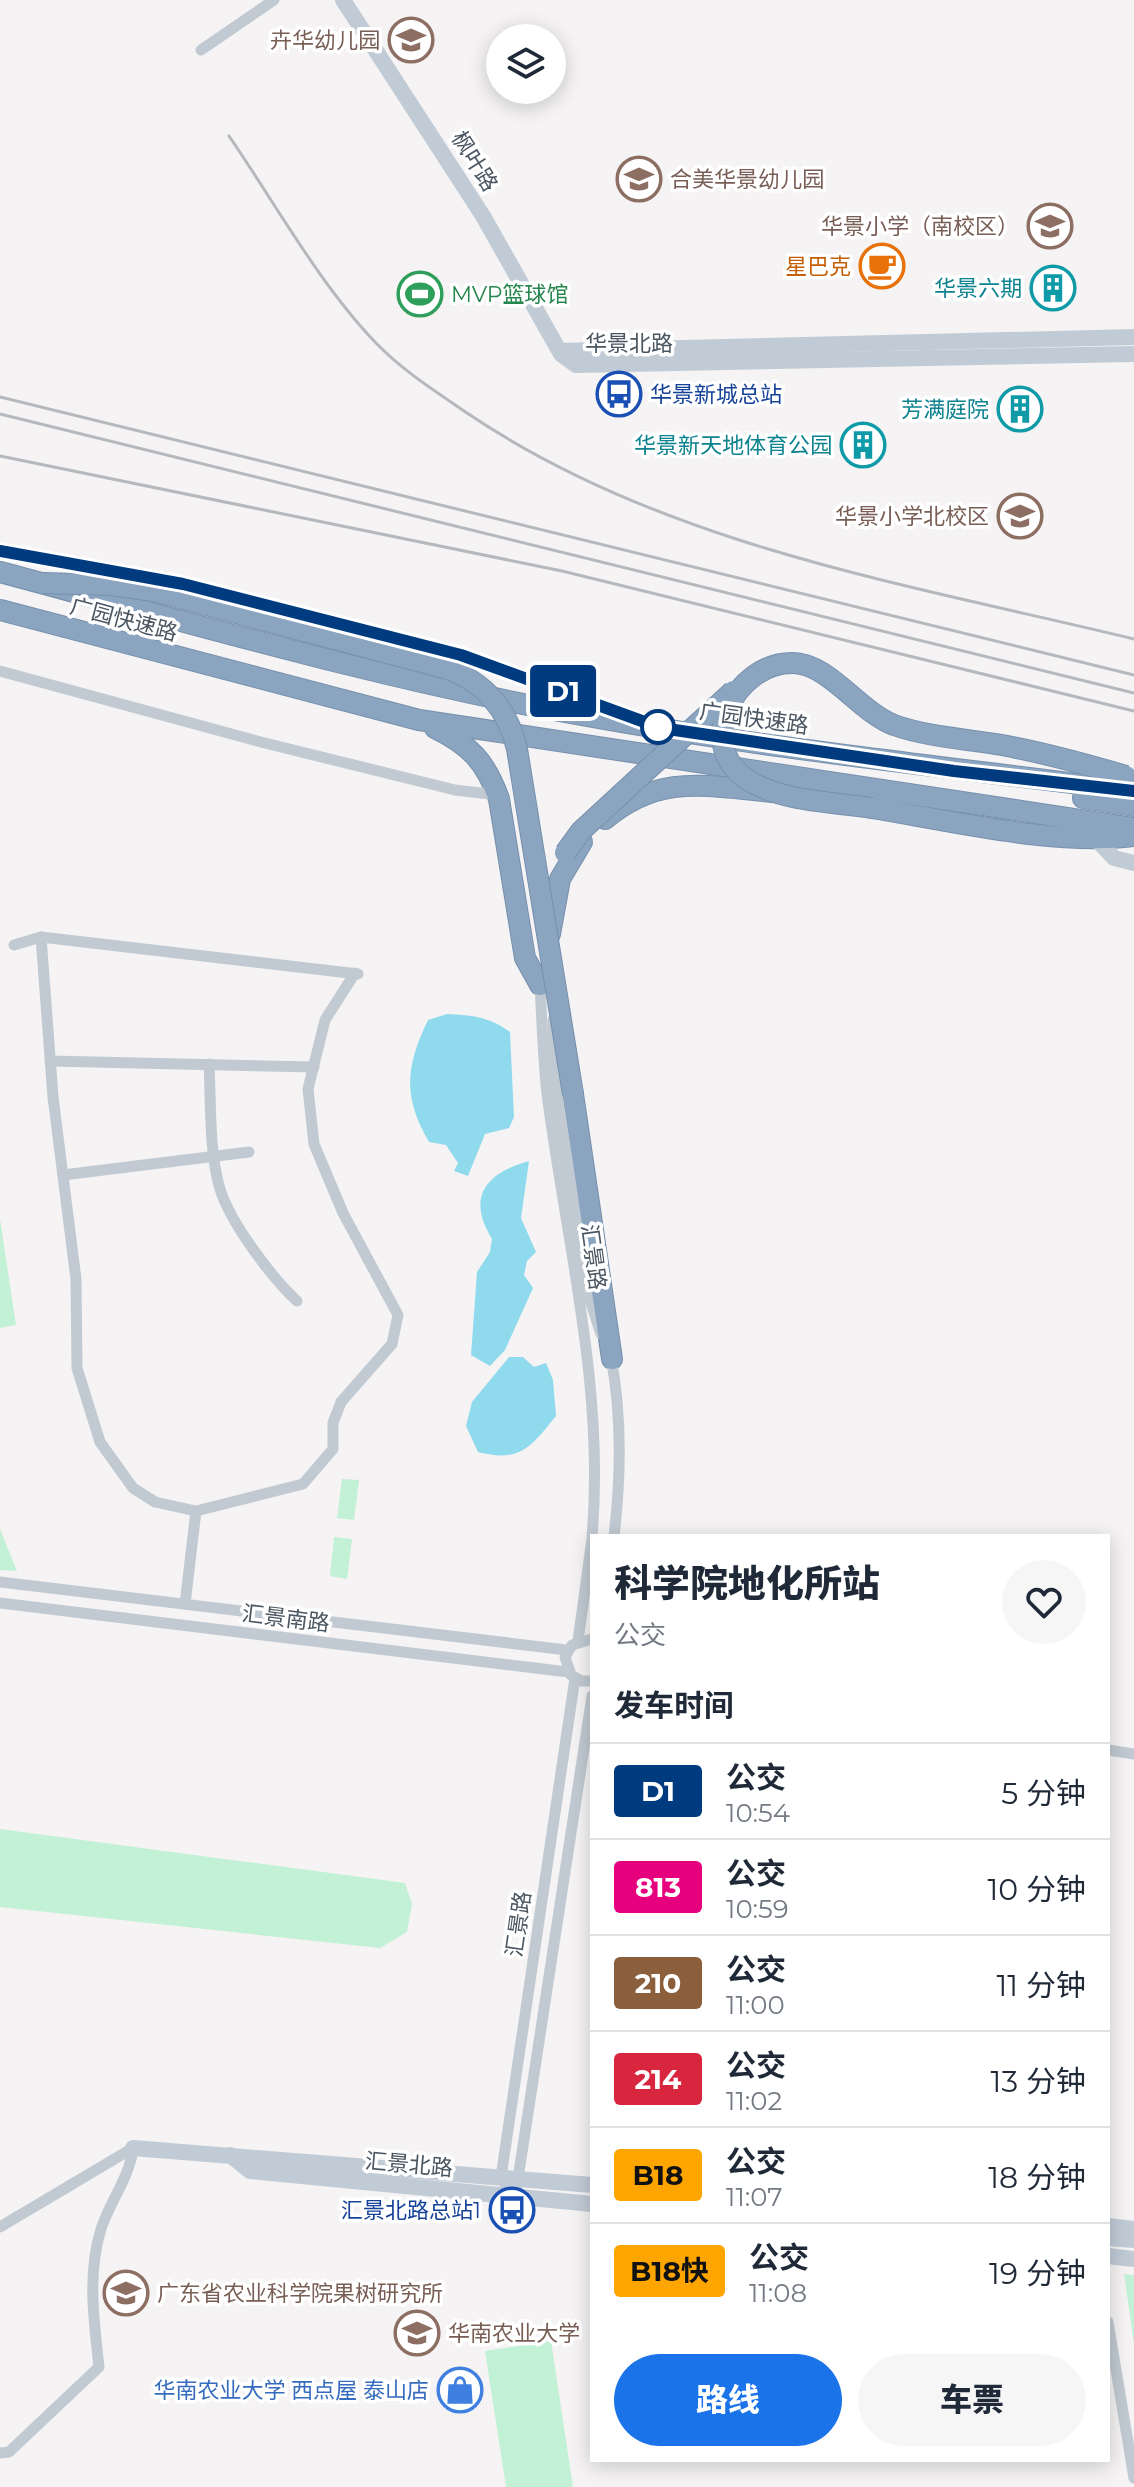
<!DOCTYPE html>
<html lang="zh">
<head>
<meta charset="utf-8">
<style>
	body { margin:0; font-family:Montserrat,"Noto Sans SC",sans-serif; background:#f6f6f7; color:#1f2937; height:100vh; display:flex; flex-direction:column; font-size:30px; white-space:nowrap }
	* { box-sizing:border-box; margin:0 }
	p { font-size:26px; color:#747a83 }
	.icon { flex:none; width:44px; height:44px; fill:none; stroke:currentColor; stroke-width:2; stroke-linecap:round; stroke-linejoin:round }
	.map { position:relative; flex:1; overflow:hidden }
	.side { position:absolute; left:590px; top:1534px; width:520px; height:928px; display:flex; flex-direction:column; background:#fff; border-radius:0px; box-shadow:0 4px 20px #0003 }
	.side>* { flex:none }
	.badge { padding:0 16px; border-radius:6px; font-size:28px; line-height:52px }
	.fabs { position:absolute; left:486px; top:24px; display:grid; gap:16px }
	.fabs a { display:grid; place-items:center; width:80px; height:80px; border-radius:50%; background:#fff; box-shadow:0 4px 20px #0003; font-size:40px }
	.map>.badge { position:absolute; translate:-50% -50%; box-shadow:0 0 0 4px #fff }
	h2 { padding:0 24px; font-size:30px; line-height:72px }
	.round { display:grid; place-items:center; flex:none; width:84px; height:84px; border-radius:42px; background:#f6f6f7 }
	.overview { display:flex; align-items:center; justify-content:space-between; height:136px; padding:0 24px }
	h1 { font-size:38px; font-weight:800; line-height:60px }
	.button { display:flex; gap:16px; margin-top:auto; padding:16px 24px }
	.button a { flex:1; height:92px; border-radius:48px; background:#1a73e8; color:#fff; font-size:32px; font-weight:800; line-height:92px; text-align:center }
	.button a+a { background:#f6f6f7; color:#1f2937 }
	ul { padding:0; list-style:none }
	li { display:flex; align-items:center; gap:24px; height:96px; padding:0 24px; border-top:2px solid #e0e1e3 }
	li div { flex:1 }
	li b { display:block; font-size:30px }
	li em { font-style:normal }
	li .badge { min-width:88px; font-weight:700; text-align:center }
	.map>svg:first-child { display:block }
</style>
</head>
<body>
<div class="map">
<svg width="1134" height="2487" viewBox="0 0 1134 2487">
	<rect width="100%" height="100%" fill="#f5f3f3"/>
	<g fill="#c3f1d5">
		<polygon points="0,1219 16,1325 0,1328"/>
		<polygon points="342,1479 359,1480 354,1520 337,1518"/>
		<polygon points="0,1528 0,1529 17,1571 0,1570"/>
		<polygon points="334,1537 352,1539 347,1579 330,1576"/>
		<polygon points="0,1829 405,1883 412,1904 407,1932 380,1948 0,1907"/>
		<polygon points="1124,2274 1134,2275 1134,2344"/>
		<polygon points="551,2341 573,2487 506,2487 485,2351"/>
	</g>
	<g fill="#90daee">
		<path d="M447,1014C472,1015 490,1017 510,1032L514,1117L509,1128L485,1134L468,1176L454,1171L458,1163L446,1145L429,1142C403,1097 405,1068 428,1020Z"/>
		<path d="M529,1161L521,1218L536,1252L527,1261L524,1275L533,1288L505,1350L490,1366L471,1355L477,1272L490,1252L492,1239C466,1197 486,1173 529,1161Z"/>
		<path d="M509,1357H523L534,1367L546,1363L553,1380L556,1416C531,1447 520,1463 478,1452L466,1426L472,1402Z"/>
	</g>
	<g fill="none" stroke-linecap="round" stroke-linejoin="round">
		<g stroke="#7690ad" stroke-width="22">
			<g id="highway">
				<path d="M0,572C191,623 381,679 576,714C761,748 948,767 1134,791"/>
				<polyline points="0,610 419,720 1134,828"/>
				<path d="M435,728C470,745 486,762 499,799L525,958L540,985"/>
				<polyline points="1083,798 1134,806"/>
				<path d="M872,808C952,821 1056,846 1134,836"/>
				<path d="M605,819C660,773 706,786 772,792"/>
				<polyline points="550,934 560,879 582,842"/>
				<polyline points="573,1094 612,1359"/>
			</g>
		</g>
		<g stroke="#c1cad2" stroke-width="11">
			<polyline points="201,50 274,0"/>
			<polyline points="0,551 183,584 461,655 627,715"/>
			<polyline points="0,671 261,742 455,790 498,795"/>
			<polyline points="41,937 53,1097 76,1279 77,1368 100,1442 133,1488 155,1502 196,1511 303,1484 333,1449 333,1423 341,1402 392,1344 398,1315 343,1213 314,1144 308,1089 325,1020 355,973"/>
			<polyline points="14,945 41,937 358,974"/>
			<path d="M540,985C542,1021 543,1058 547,1094C566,1241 605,1387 592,1536"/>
			<polyline points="553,1020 553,1068 589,1297 601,1334"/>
			<polyline points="50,1061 314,1067"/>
			<path d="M209,1064C211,1102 209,1153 220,1189C230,1222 271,1277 297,1301"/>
			<polyline points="63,1175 249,1152"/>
			<path d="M611,1357C622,1416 621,1477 614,1536"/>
			<polyline points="0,1582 567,1650"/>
			<polyline points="0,1603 568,1672"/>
			<polyline points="185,1604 196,1511"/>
			<polyline points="592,1639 572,1645 565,1657 571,1675 581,1681 592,1681"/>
			<polyline points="578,1641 592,1539"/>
			<polyline points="1108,1750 1134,1754"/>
			<polyline points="517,2185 592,1696"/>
			<polyline points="512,2196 501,2177 575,1678"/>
			<polyline points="0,2227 133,2148"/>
			<polyline points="1108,2322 1134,2478"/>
			<path d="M0,2453L9,2452L99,2367C94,2320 87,2275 101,2229C110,2201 130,2177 133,2148"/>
		</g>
		<g stroke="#c1cbd6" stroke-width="16">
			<polyline points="343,0 483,216 561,354 576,365 1134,354"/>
			<polyline points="560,351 1134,337"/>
			<polyline points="1096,839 1114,858 1134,863"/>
			<polyline points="133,2148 592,2185"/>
			<polyline points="230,2155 250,2171 592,2204"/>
			<polyline points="1108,2226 1134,2229"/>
			<polyline points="1108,2238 1134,2240"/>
			<polyline points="1108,2256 1134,2259"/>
		</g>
		<use href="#highway" stroke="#8ba5c1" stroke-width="20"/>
		<g stroke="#b5b8bd" stroke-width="3">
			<path d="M229,136C275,203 320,285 376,343C403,371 435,391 467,413C664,546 907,584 1134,639"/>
			<polyline points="0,397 1134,675"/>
			<polyline points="0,414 1134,693"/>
			<polyline points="0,456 562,571 1134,711"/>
		</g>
		<g stroke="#7690ad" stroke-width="22" stroke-linecap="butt">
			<g id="highway-bridge">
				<path d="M43,583L110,585L154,591L448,669C486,683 508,710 517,749L573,1094"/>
				<path d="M872,808C834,802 782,802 748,780C693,745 735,663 792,663C829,663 858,711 894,725C928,737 967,739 1002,745C1045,753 1085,764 1126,776"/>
				<polyline points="565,853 581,831 733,691"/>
			</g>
		</g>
		<use href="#highway-bridge" stroke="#8ba5c1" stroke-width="20"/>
	</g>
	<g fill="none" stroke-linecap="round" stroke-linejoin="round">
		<g stroke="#fff" stroke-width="18">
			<polyline id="line" points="0,551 183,584 461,655 661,728 954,771 1134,791"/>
		</g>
		<use href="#line" stroke="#003b80" stroke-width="12"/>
	</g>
	<defs>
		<g id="school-ring" transform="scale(2.3)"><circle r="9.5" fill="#fff" stroke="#8d6e63" stroke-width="1.5"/><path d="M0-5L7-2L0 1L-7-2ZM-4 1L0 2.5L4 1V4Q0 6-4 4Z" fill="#8d6e63"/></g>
		<g id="cafe-ring" transform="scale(2.3)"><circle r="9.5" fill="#fff" stroke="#e8710a" stroke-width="1.5"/><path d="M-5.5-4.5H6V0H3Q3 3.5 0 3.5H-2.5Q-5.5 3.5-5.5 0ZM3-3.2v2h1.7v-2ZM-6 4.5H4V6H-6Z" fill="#e8710a"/></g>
		<g id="building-ring" transform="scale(2.3)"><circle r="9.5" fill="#fff" stroke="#0f9aa8" stroke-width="1.5"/><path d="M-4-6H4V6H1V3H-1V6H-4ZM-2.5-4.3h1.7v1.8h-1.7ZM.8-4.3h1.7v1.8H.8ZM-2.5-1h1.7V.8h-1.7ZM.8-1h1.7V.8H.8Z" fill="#0f9aa8"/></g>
		<g id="stadium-ring" transform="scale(2.3)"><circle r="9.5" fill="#fff" stroke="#2e9e5b" stroke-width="1.5"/><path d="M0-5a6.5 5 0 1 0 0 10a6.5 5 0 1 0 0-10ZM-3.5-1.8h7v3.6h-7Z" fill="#2e9e5b"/></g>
		<g id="bus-ring" transform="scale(2.3)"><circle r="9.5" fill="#fff" stroke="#1a4fb4" stroke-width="1.5"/><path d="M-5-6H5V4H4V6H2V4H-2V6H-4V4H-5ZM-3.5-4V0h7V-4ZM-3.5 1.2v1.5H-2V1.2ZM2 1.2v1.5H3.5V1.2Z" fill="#1a4fb4"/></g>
		<g id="university-ring" transform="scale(2.3)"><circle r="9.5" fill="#fff" stroke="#8d6e63" stroke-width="1.5"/><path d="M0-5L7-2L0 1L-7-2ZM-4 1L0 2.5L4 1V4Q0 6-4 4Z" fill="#8d6e63"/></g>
		<g id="shop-ring" transform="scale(2.3)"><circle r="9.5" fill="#fff" stroke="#3f7fe0" stroke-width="1.5"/><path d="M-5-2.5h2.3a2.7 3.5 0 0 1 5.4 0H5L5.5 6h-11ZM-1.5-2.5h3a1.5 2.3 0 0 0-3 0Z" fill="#3f7fe0"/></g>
	</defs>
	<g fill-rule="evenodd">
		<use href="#school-ring" x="411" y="40"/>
		<use href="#school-ring" x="639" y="179"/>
		<use href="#school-ring" x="1050" y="226"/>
		<use href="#cafe-ring" x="882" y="266"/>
		<use href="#building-ring" x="1053" y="288"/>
		<use href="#stadium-ring" x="420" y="294"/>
		<use href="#bus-ring" x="619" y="394"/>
		<use href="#building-ring" x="1020" y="409"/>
		<use href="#building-ring" x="863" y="445"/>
		<use href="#school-ring" x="1020" y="516"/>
		<use href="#bus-ring" x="512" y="2210"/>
		<use href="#university-ring" x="126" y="2293"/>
		<use href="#university-ring" x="417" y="2333"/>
		<use href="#shop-ring" x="460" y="2390"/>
	</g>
	<circle fill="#fff" stroke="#003b80" stroke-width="4" cx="658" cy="727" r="16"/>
	<g text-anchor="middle" stroke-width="7" stroke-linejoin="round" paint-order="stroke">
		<g font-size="22" fill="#785e54" stroke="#fff" text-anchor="end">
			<text x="380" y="48">卉华幼儿园</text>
			<text x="670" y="187" text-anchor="start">合美华景幼儿园</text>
			<text x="1019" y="234">华景小学（南校区）</text>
			<text x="989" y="524">华景小学北校区</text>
			<text x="157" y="2301" text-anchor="start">广东省农业科学院果树研究所</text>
			<text x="448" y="2341" text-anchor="start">华南农业大学</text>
		</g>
		<g font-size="22" fill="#4a5661" stroke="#fff">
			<text transform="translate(475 161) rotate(58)" y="8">枫叶路</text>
			<text x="629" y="351">华景北路</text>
			<text transform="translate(124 619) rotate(15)" y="8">广园快速路</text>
			<text transform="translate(754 718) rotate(8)" y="8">广园快速路</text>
			<text transform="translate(594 1257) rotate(82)" y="8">汇景路</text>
			<text transform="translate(286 1618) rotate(7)" y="8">汇景南路</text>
			<text transform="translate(518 1924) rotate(-82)" y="8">汇景路</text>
			<text transform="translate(409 2164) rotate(5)" y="8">汇景北路</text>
		</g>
		<g font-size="22" fill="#c56008" stroke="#fff" text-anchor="end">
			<text x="851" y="274">星巴克</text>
		</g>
		<g font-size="22" fill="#0d838f" stroke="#fff" text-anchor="end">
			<text x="1022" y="296">华景六期</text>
			<text x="989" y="417">芳满庭院</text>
			<text x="832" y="453">华景新天地体育公园</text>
		</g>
		<g font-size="22" fill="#27864d" stroke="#fff" text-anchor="start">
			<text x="451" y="302">MVP篮球馆</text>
		</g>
		<g font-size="22" fill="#164399" stroke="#fff" text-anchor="start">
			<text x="650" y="402">华景新城总站</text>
			<text x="481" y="2218" text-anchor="end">汇景北路总站1</text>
		</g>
		<g font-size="22" fill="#366cbe" stroke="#fff" text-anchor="end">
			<text x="429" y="2398">华南农业大学 西点屋 泰山店</text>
		</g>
	</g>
</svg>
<div class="fabs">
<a><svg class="icon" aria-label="layers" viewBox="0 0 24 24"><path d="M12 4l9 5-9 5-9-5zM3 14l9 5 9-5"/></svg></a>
</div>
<b class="badge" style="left:563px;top:691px;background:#003b80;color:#fff">D1</b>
<section class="side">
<div class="overview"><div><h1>科学院地化所站</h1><p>公交</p></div><a class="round"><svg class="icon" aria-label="heart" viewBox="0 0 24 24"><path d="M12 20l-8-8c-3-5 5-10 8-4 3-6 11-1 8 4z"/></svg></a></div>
<h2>发车时间</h2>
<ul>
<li><span class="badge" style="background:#003b80;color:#fff">D1</span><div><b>公交</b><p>10:54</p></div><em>5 分钟</em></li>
<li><span class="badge" style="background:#e6007e;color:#fff">813</span><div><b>公交</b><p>10:59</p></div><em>10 分钟</em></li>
<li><span class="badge" style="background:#8b5e3c;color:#fff">210</span><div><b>公交</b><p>11:00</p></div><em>11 分钟</em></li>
<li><span class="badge" style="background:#d7263d;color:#fff">214</span><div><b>公交</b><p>11:02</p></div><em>13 分钟</em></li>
<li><span class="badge" style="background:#ffa500;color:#111">B18</span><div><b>公交</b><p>11:07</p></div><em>18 分钟</em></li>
<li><span class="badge" style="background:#ffa500;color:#111">B18快</span><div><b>公交</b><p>11:08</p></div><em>19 分钟</em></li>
</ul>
<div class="button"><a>路线</a><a>车票</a></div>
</section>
</div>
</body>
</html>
